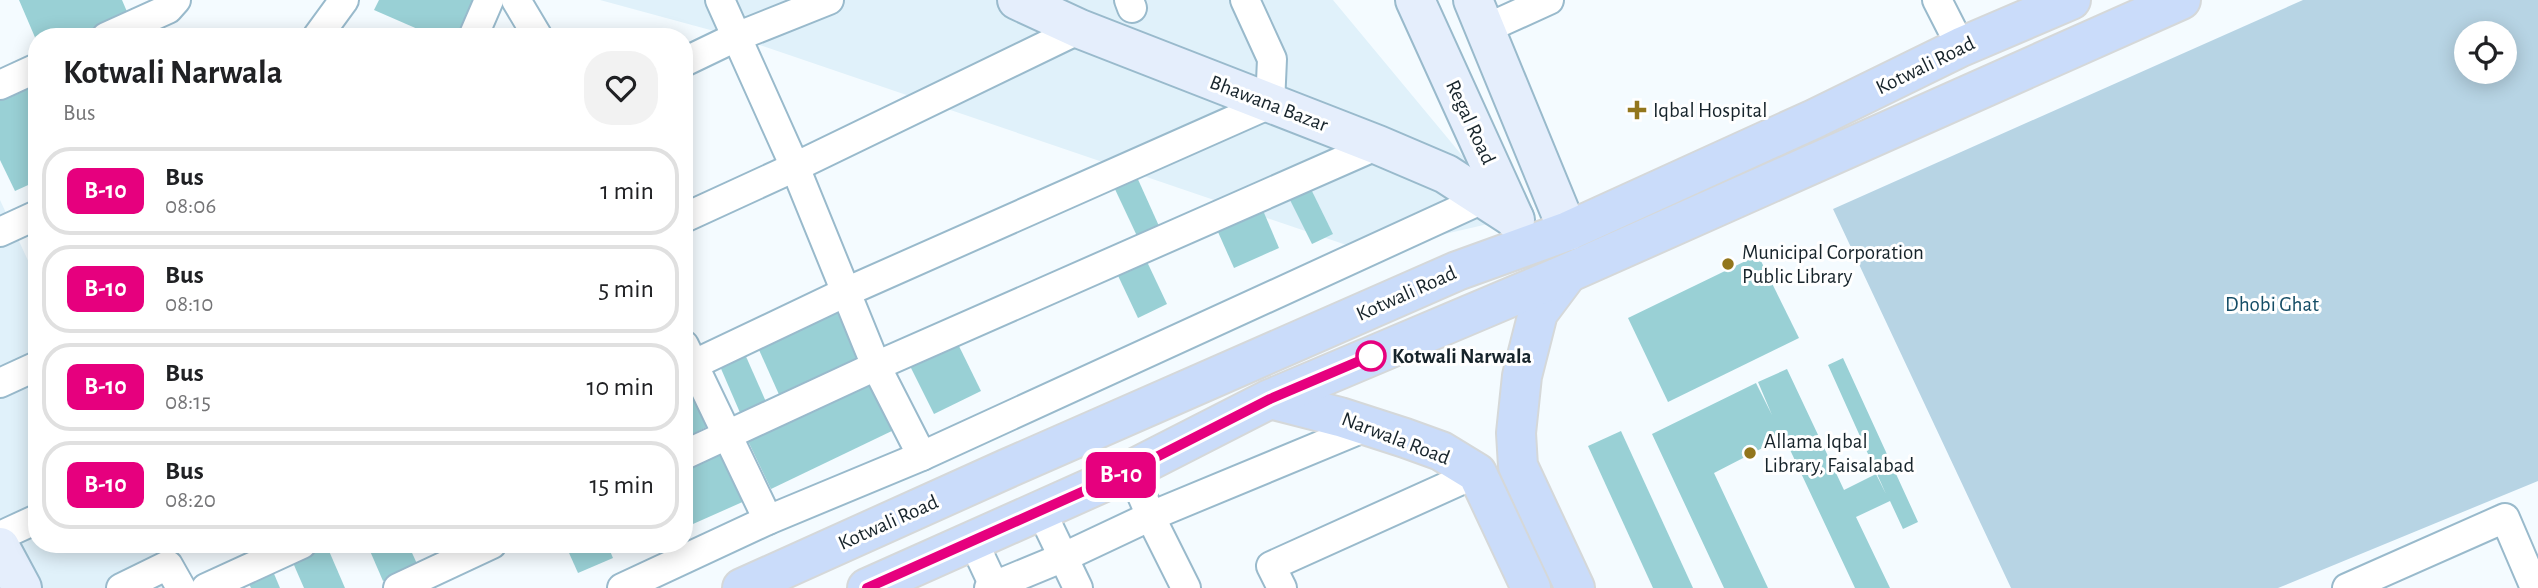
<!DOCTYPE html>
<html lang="en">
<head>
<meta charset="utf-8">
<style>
	body { margin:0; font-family:"Alegreya Sans",sans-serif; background:#f2f2f2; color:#202124; height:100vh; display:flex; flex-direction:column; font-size:26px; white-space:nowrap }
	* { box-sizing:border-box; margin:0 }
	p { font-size:23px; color:#757577 }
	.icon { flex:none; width:38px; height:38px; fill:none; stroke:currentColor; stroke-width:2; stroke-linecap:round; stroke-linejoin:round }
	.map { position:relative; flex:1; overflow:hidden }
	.side { position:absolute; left:28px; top:28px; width:665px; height:525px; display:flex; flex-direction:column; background:#fff; border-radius:28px; box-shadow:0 4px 18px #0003 }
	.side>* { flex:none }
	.badge { padding:0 14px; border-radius:10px; font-size:24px; line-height:46px }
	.buttons { position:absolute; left:2454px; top:21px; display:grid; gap:14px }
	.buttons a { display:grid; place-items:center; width:63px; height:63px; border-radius:50%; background:#fff; box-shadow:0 4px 18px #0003; font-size:35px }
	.map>.badge { position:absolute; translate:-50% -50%; box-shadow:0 0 0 4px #fff }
	.round { display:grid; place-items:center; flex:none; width:74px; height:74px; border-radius:28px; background:#f2f2f2 }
	.summary { display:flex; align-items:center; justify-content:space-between; height:119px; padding:0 35px }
	h1 { font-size:33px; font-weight:600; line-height:52px }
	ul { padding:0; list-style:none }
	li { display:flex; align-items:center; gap:21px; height:88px; margin:0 14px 10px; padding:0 21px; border:4px solid #e0e0e0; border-radius:28px }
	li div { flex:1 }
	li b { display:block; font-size:26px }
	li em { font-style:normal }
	li .badge { min-width:77px; font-weight:700; text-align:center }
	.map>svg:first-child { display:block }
</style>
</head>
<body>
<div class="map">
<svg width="2538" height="588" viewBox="0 0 2538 588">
	<rect width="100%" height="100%" fill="#f4fbff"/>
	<g fill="#e0f1fa">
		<polygon points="600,0 1333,0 1514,218 1367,252 736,37"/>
		<polygon points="0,200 37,280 37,544 158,544 178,588 0,588"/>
	</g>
	<path fill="#b7d4e4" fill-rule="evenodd" d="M2303,0H2538V481L2278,588H2011L1833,209ZM2466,33H2504V72H2466Z"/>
	<g fill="#99d0d5">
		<polygon points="19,0 122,0 128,14 73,37 37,37 37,42"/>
		<polygon points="379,0 474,0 458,37 436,37 374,10"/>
		<polygon points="27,87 37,107 37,181 15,191 0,160 0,99"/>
		<polygon points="1136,175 1159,226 1137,236 1113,185"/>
		<polygon points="1308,183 1333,234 1312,244 1287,194"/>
		<polygon points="1256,194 1279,248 1234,268 1210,214"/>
		<polygon points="1141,249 1167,304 1138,318 1112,263"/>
		<polygon points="1758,255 1799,338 1668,402 1628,318"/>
		<polygon points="843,302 868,361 781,399 755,341"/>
		<polygon points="955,338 981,391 934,414 908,362"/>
		<polygon points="744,352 767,404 741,415 719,364"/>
		<polygon points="1843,358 1918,522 1903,529 1890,501 1856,517 1890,588 1855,588 1784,437 1714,473 1768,588 1724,588 1652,434 1756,383 1772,415 1758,382 1787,369 1844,490 1876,474 1886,494 1828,365"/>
		<polygon points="684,377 711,425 684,438"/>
		<polygon points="871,378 896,429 771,489 747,439"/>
		<polygon points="1621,431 1693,588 1653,588 1588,446"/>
		<polygon points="724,450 747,500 684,528 684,468"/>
		<polygon points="297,544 326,544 345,588 304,588 287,549"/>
		<polygon points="367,544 408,544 418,566 383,581"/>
		<polygon points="565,544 607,544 613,558 578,573"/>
		<polygon points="272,569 280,588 251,588 247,580"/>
	</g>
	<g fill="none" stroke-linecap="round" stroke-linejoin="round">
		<g stroke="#99bacc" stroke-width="32">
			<g id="street">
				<polyline points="516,0 538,37"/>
				<polyline points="720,0 795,167 876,366 922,456"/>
				<polyline points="1129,0 1132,8"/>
				<polyline points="1937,0 1961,47"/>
				<polyline points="1485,29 1549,0"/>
				<polyline points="106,37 168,9 176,0"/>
				<polyline points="317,37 344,0"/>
				<polyline points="473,37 489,0"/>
				<polyline points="684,62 736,37 829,0"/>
				<polyline points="0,85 37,68"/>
				<polyline points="684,218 795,167 1080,29"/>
				<polyline points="0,232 37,215"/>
				<polyline points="684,345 768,520"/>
				<polyline points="684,369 846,292 1270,104 1272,59 1245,0"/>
				<polyline points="0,383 37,366"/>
				<polyline points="684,455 876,366 1378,145"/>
				<polyline points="1131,470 1157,530 1186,588"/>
				<polyline points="1041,511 1078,588"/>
				<polyline points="0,536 37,519"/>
				<polyline points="973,541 995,588"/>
				<polyline points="121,588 168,565 181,588"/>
				<polyline points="206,588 302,544"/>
				<polyline points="398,588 492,544"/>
				<polyline points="622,588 768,520 922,456 1485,198"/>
				<polyline points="989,588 1064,557 1151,516 1368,426"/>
				<polyline points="1282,588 1271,566 1477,473"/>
				<polyline points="2347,588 2505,518 2535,588"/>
			</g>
		</g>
		<g stroke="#99bacc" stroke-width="42">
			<g id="secondary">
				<polyline points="1017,0 1080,29 1378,145 1446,174 1514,218"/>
				<polyline points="1415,0 1515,220"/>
				<polyline points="1473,0 1568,231"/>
				<polyline points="0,547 22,588"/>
			</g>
		</g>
		<g stroke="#d5d8d9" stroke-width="42">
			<g id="primary">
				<polyline points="1568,273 1538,313 1522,376 1516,433 1518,466 1575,588"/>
				<polyline points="1270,399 1340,417 1405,438 1441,451 1477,473 1531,588"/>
				<polyline points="742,588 1006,469 1457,271 1568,231 1814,119 1961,47 2071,0"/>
				<polyline points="867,588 1131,470 1270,399 1568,273 2181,0"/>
			</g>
		</g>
		<use href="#street" stroke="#fff" stroke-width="28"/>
		<use href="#secondary" stroke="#e5eefc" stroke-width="38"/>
		<use href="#primary" stroke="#cadcfa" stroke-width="38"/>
	</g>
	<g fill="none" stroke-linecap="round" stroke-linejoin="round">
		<g stroke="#fff" stroke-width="16">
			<polyline id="line" points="867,588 1131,470 1270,399 1371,356"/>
		</g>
		<use href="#line" stroke="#e6007e" stroke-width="10"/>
	</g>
	<g fill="#92761c" stroke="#fff" stroke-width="2.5">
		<path d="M1633.5 99.5h7v7h7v7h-7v7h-7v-7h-7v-7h7z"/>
		<circle cx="1728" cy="264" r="7"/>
		<circle cx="1750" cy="453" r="7"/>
	</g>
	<circle fill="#fff" stroke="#e6007e" stroke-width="3.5" cx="1371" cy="356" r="14"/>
	<g text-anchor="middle" stroke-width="6" stroke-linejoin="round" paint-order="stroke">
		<g font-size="21" fill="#17242b" stroke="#fff">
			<text transform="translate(1925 65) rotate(-26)" y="7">Kotwali Road</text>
			<text transform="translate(1269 103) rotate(21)" y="7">Bhawana Bazar</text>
			<text transform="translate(1471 122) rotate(65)" y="7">Regal Road</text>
			<text transform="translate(1406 293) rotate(-24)" y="7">Kotwali Road</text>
			<text transform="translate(1396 438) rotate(21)" y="7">Narwala Road</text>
			<text transform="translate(888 522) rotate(-24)" y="7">Kotwali Road</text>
		</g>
		<g font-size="21" fill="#17242b" stroke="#fff" text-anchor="start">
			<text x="1653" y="117">Iqbal Hospital</text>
			<text x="1742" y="259">Municipal Corporation<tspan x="1742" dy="24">Public Library</tspan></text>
			<text x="1764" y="448">Allama Iqbal<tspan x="1764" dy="24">Library, Faisalabad</tspan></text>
		</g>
		<g font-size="21" fill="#154d66" stroke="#fff">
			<text x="2272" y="311">Dhobi Ghat</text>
		</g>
		<g font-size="21" font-weight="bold" fill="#17242b" stroke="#fff" text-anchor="start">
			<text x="1392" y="363">Kotwali Narwala</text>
		</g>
	</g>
</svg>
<div class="buttons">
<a><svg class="icon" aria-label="locate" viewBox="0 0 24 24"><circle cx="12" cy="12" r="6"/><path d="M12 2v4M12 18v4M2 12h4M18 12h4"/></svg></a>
</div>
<b class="badge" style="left:1121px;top:475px;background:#e6007e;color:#fff">B-10</b>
<section class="side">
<div class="summary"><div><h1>Kotwali Narwala</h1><p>Bus</p></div><a class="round"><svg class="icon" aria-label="heart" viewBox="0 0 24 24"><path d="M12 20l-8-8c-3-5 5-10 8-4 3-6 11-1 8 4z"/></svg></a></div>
<ul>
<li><span class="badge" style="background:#e6007e;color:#fff">B-10</span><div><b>Bus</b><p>08:06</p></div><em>1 min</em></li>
<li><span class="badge" style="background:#e6007e;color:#fff">B-10</span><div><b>Bus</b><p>08:10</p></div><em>5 min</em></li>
<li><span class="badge" style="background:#e6007e;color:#fff">B-10</span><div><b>Bus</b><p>08:15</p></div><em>10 min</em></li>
<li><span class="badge" style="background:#e6007e;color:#fff">B-10</span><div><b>Bus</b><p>08:20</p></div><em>15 min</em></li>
</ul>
</section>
</div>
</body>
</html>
